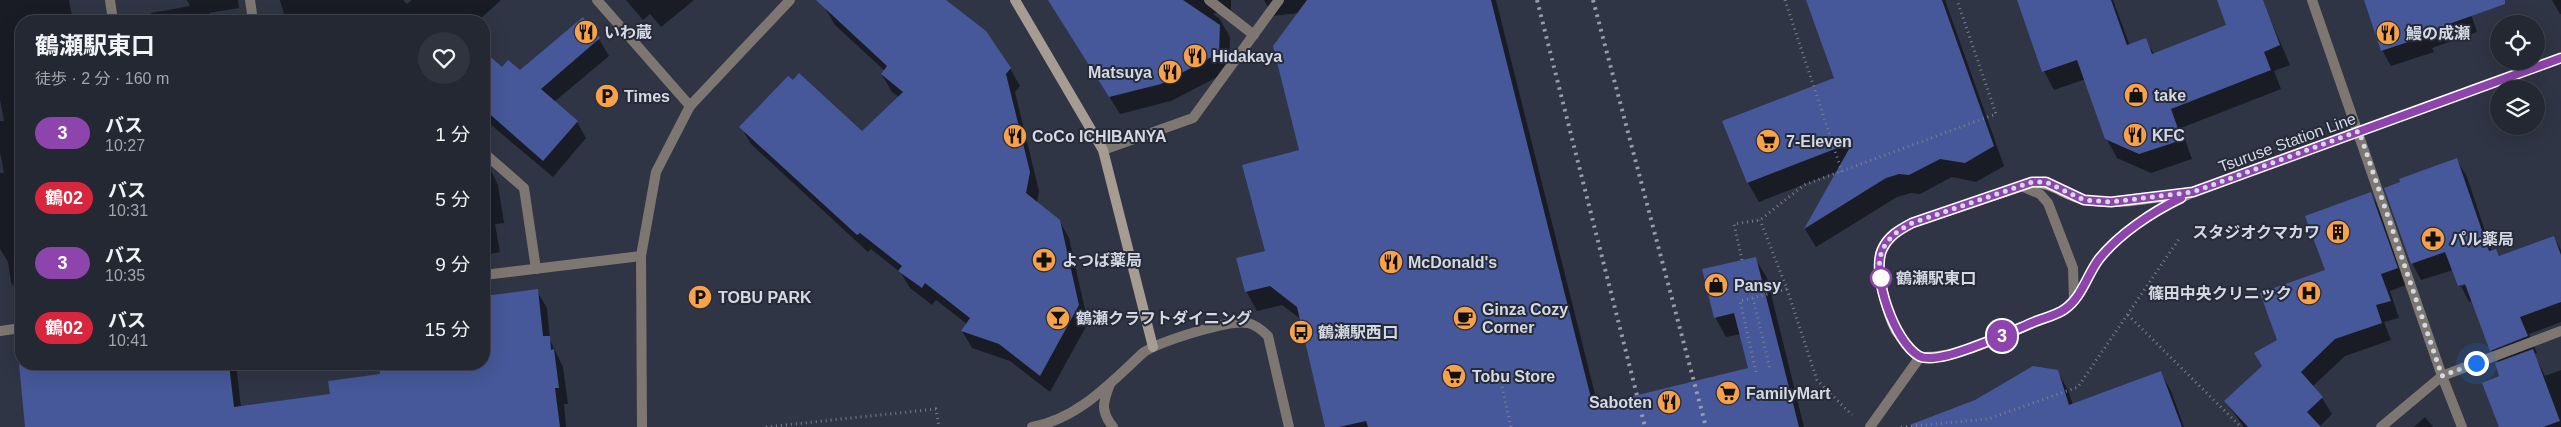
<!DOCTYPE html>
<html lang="ja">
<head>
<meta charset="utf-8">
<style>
	body { margin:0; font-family:Arial,"Noto Sans JP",sans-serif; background:#2f343f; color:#f1f3f6; height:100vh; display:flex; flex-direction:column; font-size:19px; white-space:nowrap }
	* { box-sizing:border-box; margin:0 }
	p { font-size:16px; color:#a3a6ac }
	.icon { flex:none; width:28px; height:28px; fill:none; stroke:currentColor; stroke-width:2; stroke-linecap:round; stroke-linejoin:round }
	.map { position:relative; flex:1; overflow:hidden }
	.drawer { position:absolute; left:15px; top:15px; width:475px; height:355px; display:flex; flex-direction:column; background:#232833; border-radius:20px; box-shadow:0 5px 20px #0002,0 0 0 1px #40444e }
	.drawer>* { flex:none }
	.badge { padding:0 10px; border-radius:16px; font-size:18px; line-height:32px }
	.tools { position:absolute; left:2490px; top:15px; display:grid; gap:10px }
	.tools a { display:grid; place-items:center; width:55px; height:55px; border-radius:50%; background:#232833; box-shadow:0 5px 20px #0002,0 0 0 1px #40444e; font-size:25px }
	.you { position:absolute; width:25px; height:25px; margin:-12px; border:4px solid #fff; border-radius:50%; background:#1a73e8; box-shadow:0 0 0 8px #1a73e833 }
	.map>.badge { position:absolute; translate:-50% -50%; box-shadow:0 0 0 2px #fff }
	.round { display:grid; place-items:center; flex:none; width:52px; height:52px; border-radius:26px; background:#2f343f }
	.headline { display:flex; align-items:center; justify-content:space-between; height:85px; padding:0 20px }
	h1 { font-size:24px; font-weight:700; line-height:38px }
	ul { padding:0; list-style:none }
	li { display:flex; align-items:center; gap:15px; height:65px; padding:0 20px }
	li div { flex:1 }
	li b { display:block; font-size:19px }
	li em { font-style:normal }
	li .badge { min-width:55px; font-weight:700; text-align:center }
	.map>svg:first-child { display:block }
</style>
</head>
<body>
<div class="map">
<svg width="2561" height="427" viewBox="0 0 2561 427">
	<rect width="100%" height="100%" fill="#2f3544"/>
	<g fill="#0007" fill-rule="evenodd">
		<polygon points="0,0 69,0 73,21 21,21 21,323 17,293 11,282 8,262 0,249 0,173 4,173 0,152 0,121 4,121 0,100"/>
		<polygon points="187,0 238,0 239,8 209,13 213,21 152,21 151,13 190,6"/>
		<polygon points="280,0 403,0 407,4 412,0 501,0 478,21 286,21"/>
		<polygon points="626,0 694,0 661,27 650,14 643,20"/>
		<polygon points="832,0 945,0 1010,68 1020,86 1015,92 1039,191 1037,203 1059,220 1069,238 1088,323 1050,392 1010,361 972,348 962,331 967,324 936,300 932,305 910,288 901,273 871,249 868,252 751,144 741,127 862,132 899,97 892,92 882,75 885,71 835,25 825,8"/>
		<polygon points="1049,0 1231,0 1231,17 1220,11 1213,14 1219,18 1230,37 1229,71 1171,101 1120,114"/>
		<polygon points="1264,0 1496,0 1598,406 1750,369 1741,334 1726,337 1715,317 1755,258 1767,278 1804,427 1327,427 1302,320 1282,305 1257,311 1246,291 1266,252 1300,151 1299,13 1273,16"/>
		<polygon points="1808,0 1945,0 2004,166 1976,182 1952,177 1920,194 1911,193 1897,197 1816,247 1805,229 1838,171 1759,202 1748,183 1724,122 1836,78"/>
		<polygon points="2018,0 2113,0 2130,46 2145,40 2154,54 2228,26 2218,0 2262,0 2290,65 2274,71 2281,89 2181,128 2192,159 2151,173 2117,158 2106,138 2086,79 2054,90 2044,71"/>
		<polygon points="2365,0 2466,0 2477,32 2432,48 2434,52 2391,66 2382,50"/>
		<polygon points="2552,0 2561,0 2561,14 2560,14"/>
		<polygon points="582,19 599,39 609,56 554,102 577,122 586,138 553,177 484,119 484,53 502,69 520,72"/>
		<polygon points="484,156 498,185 504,223 495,224 500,252 484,255"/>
		<path d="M2457,160L2467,177L2492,252L2496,250L2500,257L2554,237L2561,250V322L2529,334L2537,353L2534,354L2545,376L2561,370V427H2500L2501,377L2499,363L2491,350L2473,301L2469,302L2453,270L2421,280L2412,263ZM2471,283L2460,287V284Z"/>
		<polygon points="2371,194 2380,210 2406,285 2390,291 2399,318 2384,322 2391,340 2345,356 2312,387 2322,398 2332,414 2319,427 2244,427 2225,401 2263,366 2326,271"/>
		<polygon points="537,291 547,308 550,340 563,367 568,404 564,404 566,427 27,427 19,355 21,355 21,364 236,364 241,407 331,395 381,375 380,364 484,364 484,297"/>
		<polygon points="2057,371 2068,390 2073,405 2161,373 2171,391 2184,427 1965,427"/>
		<polygon points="2425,417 2433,427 2414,427"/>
	</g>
	<g fill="#465899">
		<polygon points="816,0 946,0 986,31 1011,68 1006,74 1030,172 1026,193 1060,220 1079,305 1040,376 999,344 961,331 970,318 925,283 922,288 898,271 902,266 860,233 857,235 739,127 788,76 793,80 799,73 862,131 903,92 881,74 887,66"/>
		<polygon points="1048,0 1183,0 1220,25 1219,53 1161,84 1109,97"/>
		<polygon points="1307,0 1491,0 1593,406 1748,368 1734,313 1714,318 1702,269 1756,257 1799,427 1368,427 1366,421 1339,427 1325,427 1297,307 1270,286 1245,292 1236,258 1265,251 1242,165 1299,150 1273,46"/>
		<polygon points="1806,0 1942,0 1994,146 1965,163 1940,159 1909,175 1899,174 1886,178 1804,229 1853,142 1747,183 1722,121 1834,78"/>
		<polygon points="2017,0 2111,0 2127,45 2146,38 2152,54 2226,25 2217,0 2263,0 2280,45 2264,52 2271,70 2171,109 2182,140 2139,154 2105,139 2077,60 2042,72"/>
		<polygon points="2364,0 2505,0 2505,4 2424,33 2426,36 2381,51"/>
		<polygon points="583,17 600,38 541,89 578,121 543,161 484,109 484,51 502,67 508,60 520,70"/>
		<polygon points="2457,158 2489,251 2496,249 2499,256 2554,236 2561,255 2561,302 2520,317 2528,336 2490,351 2465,284 2458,286 2445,252 2411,264 2384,188 2400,182 2399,179"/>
		<polygon points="2371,192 2398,268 2381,274 2391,301 2376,305 2382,323 2335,339 2301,372 2323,397 2307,412 2321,427 2248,427 2224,401 2262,366 2254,353 2277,340 2260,293 2325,270 2305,216"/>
		<polygon points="538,289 543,336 550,336 551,350 554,349 559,388 555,388 560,427 25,427 19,364 229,364 234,407 330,394 328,381 380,374 379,364 484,364 484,296"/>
		<polygon points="2533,349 2560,421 2543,427 2499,427 2482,383 2499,376 2495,363"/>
		<polygon points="2033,366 2058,370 2069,405 2161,371 2182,427 1912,427 1912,424 1975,400"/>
	</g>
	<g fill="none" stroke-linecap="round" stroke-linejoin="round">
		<g stroke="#797f8b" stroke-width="3" stroke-dasharray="1 4" stroke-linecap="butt">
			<polyline points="1785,0 1842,172"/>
			<polyline points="1742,260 1734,224 1760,220 1804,185 1996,114 1957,0"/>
			<polyline points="1787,289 1817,380 1852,415"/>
			<polyline points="1753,298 1770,369"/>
			<polyline points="2128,315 2241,427"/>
			<polyline points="1756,372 1740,301 1787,289 1760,220"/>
			<polyline points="1501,382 1511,427"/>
			<polyline points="766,427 936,409 939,427"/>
			<polyline points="1901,427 1988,419 2078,387 2179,239"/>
		</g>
		<g stroke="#7e7771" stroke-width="10">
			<polyline points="1209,0 1254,35"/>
			<polyline points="2021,186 2040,194 2048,203 2073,268 2074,301"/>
			<path d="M1110,384C1103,402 1100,411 1113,427"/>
		</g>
		<g stroke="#7e7771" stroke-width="10">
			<polyline points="110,0 113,21"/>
			<polyline points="250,0 253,21"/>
			<polyline points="597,0 690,106"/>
			<polyline points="2312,0 2442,376 2462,427"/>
			<polyline points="319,21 331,19 333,21"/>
			<polyline points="1103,150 1193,118 1279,0"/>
			<polyline points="484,153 524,188 536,269"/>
			<polyline points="484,275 641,256"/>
			<polyline points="0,331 21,328"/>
			<polyline points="642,427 641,256 656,172 690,106 790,0"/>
			<path d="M1032,427C1078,419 1110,383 1144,352L1153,347C1171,339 1230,319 1248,323C1256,325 1262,330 1268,336L1289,427"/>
			<polyline points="1870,427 1920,357"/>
			<polyline points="2381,427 2442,376 2561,331"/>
		</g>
		<g stroke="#a79c92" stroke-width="10">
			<polyline points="1015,0 1103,150 1153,347"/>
			<path d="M2193,192C2158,197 2121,206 2086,200C2065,197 2054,182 2032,183L1912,223C1899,230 1887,236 1881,251C1875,269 1887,314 1896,331C1903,341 1911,349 1920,357C1960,358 1999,337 2036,322C2045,318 2059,314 2067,308C2082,295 2087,276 2098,261C2120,230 2160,208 2193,192L2561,58"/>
		</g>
		<g stroke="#979ca8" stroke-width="4" stroke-dasharray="2.5 5" stroke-linecap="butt">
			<polyline points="1537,0 1645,427"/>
			<polyline points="1593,0 1706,427"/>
		</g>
	</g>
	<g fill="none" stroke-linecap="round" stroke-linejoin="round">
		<g stroke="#fff" stroke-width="11">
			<path id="line" d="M2181,198C2152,212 2119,234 2099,259C2087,275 2082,297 2065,309C2057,315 2044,318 2034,322C2006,334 1978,347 1949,355C1941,357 1926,360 1919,356C1895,343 1871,275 1882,250C1888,236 1899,230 1912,223L2032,182H2046L2084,200L2111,202L2193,192L2561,58"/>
		</g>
		<use href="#line" stroke="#8e44ad" stroke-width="8"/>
		<path stroke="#d5d9e3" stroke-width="5" stroke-dasharray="0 9" d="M1881,278L1882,284C1874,253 1885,237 1912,223L2032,182H2046L2084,200L2111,202L2193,192L2359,131L2442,376L2476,363"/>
	</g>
	<defs>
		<g id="restaurant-disc" transform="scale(1.25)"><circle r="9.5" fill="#f7a149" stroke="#262b39"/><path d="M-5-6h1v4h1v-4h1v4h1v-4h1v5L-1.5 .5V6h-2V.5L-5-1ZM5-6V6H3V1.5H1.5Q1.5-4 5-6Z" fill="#111"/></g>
		<g id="shop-disc" transform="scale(1.25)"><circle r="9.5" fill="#f7a149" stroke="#262b39"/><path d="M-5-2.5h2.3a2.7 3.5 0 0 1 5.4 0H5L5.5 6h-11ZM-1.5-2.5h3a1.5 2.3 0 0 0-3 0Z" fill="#111"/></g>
		<g id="parking-disc" transform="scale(1.25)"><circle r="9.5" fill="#f7a149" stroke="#262b39"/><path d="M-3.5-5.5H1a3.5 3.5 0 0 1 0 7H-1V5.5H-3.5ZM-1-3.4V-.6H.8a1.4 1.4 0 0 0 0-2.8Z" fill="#111"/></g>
		<g id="supermarket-disc" transform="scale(1.25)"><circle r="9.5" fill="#f7a149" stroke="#262b39"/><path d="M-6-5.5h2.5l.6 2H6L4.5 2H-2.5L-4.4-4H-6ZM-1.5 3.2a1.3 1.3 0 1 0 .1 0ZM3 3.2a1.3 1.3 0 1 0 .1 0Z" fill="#111"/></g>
		<g id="building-disc" transform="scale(1.25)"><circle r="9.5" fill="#f7a149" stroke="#262b39"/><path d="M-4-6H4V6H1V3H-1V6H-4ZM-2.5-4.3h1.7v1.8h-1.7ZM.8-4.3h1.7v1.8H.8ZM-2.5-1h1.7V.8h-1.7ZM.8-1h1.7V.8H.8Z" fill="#111"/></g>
		<g id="pharmacy-disc" transform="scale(1.25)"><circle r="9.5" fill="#f7a149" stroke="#262b39"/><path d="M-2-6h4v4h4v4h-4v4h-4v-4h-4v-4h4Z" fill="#111"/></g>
		<g id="hospital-disc" transform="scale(1.25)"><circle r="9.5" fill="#f7a149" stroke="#262b39"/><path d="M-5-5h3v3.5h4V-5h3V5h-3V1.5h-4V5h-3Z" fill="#111"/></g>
		<g id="bar-disc" transform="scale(1.25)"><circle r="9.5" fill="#f7a149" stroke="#262b39"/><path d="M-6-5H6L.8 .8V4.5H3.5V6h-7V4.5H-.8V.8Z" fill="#111"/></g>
		<g id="cafe-disc" transform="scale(1.25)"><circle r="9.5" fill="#f7a149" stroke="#262b39"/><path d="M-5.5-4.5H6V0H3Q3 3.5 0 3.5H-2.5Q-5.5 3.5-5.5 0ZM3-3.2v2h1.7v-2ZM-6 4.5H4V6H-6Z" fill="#111"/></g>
		<g id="bus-disc" transform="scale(1.25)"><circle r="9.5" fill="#f7a149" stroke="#262b39"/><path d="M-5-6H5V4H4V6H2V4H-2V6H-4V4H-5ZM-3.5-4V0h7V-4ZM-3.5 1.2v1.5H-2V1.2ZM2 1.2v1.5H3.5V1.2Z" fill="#111"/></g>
	</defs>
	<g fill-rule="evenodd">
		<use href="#restaurant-disc" x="586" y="32"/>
		<use href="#restaurant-disc" x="2388" y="33"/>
		<use href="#restaurant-disc" x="1195" y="56"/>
		<use href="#restaurant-disc" x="1170" y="72"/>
		<use href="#shop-disc" x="2136" y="95"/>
		<use href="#parking-disc" x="607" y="96"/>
		<use href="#restaurant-disc" x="2135" y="135"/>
		<use href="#restaurant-disc" x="1015" y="136"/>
		<use href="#supermarket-disc" x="1768" y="141"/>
		<use href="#building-disc" x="2338" y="232"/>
		<use href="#pharmacy-disc" x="2433" y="239"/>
		<use href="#pharmacy-disc" x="1044" y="260"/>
		<use href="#restaurant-disc" x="1391" y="262"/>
		<use href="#shop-disc" x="1716" y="285"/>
		<use href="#hospital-disc" x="2309" y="293"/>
		<use href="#parking-disc" x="700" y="297"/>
		<use href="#bar-disc" x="1058" y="318"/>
		<use href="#cafe-disc" x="1465" y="318"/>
		<use href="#bus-disc" x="1301" y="332"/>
		<use href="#supermarket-disc" x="1454" y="376"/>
		<use href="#supermarket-disc" x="1728" y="393"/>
		<use href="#restaurant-disc" x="1669" y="402"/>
	</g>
	<circle fill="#fff" stroke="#8e44ad" stroke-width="2.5" cx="1881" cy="278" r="10"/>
	<g text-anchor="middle" stroke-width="4" stroke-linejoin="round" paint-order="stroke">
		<g font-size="16" font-weight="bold" fill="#d5d9e3" stroke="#262b39" text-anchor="start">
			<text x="604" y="38">いわ蔵</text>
			<text x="2406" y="39">鰻の成瀬</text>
			<text x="1212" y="62">Hidakaya</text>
			<text x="1152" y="78" text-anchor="end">Matsuya</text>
			<text x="2154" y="101">take</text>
			<text x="624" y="102">Times</text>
			<text x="2152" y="141">KFC</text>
			<text x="1032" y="142">CoCo ICHIBANYA</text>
			<text x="1786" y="147">7-Eleven</text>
			<text x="2320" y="238" text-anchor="end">スタジオクマカワ</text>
			<text x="2450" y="245">パル薬局</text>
			<text x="1062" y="266">よつば薬局</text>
			<text x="1408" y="268">McDonald's</text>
			<text x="1734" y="291">Pansy</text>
			<text x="2292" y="299" text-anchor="end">篠田中央クリニック</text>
			<text x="718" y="303">TOBU PARK</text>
			<text x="1482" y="315">Ginza Cozy<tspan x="1482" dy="18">Corner</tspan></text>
			<text x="1076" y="324">鶴瀬クラフトダイニング</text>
			<text x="1318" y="338">鶴瀬駅西口</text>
			<text x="1472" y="382">Tobu Store</text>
			<text x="1746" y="399">FamilyMart</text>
			<text x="1652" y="408" text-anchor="end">Saboten</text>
		</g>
		<g font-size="16" fill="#d5d9e3" stroke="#262b39">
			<text transform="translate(2287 142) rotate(-20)" y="6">Tsuruse Station Line</text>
		</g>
		<g font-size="16" font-weight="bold" fill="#d5d9e3" stroke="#262b39" text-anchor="start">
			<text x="1896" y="284">鶴瀬駅東口</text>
		</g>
	</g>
</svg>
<div class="tools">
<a><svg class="icon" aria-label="locate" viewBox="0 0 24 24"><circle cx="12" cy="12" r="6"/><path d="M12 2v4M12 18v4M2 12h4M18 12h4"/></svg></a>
<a><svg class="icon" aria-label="layers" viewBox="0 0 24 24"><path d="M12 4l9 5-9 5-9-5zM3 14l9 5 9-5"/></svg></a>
</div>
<div class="you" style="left:2476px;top:363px"></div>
<b class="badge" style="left:2002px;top:336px;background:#8e44ad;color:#fff">3</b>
<section class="drawer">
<div class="headline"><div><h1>鶴瀬駅東口</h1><p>徒歩 · 2 分 · 160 m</p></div><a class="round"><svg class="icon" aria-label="heart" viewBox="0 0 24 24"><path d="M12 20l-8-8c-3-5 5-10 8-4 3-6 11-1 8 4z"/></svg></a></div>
<ul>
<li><span class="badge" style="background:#8e44ad;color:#fff">3</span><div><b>バス</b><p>10:27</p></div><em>1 分</em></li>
<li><span class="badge" style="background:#d7263d;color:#fff">鶴02</span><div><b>バス</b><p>10:31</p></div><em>5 分</em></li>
<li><span class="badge" style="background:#8e44ad;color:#fff">3</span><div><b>バス</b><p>10:35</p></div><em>9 分</em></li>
<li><span class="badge" style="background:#d7263d;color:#fff">鶴02</span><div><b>バス</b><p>10:41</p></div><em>15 分</em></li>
</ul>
</section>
</div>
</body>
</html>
